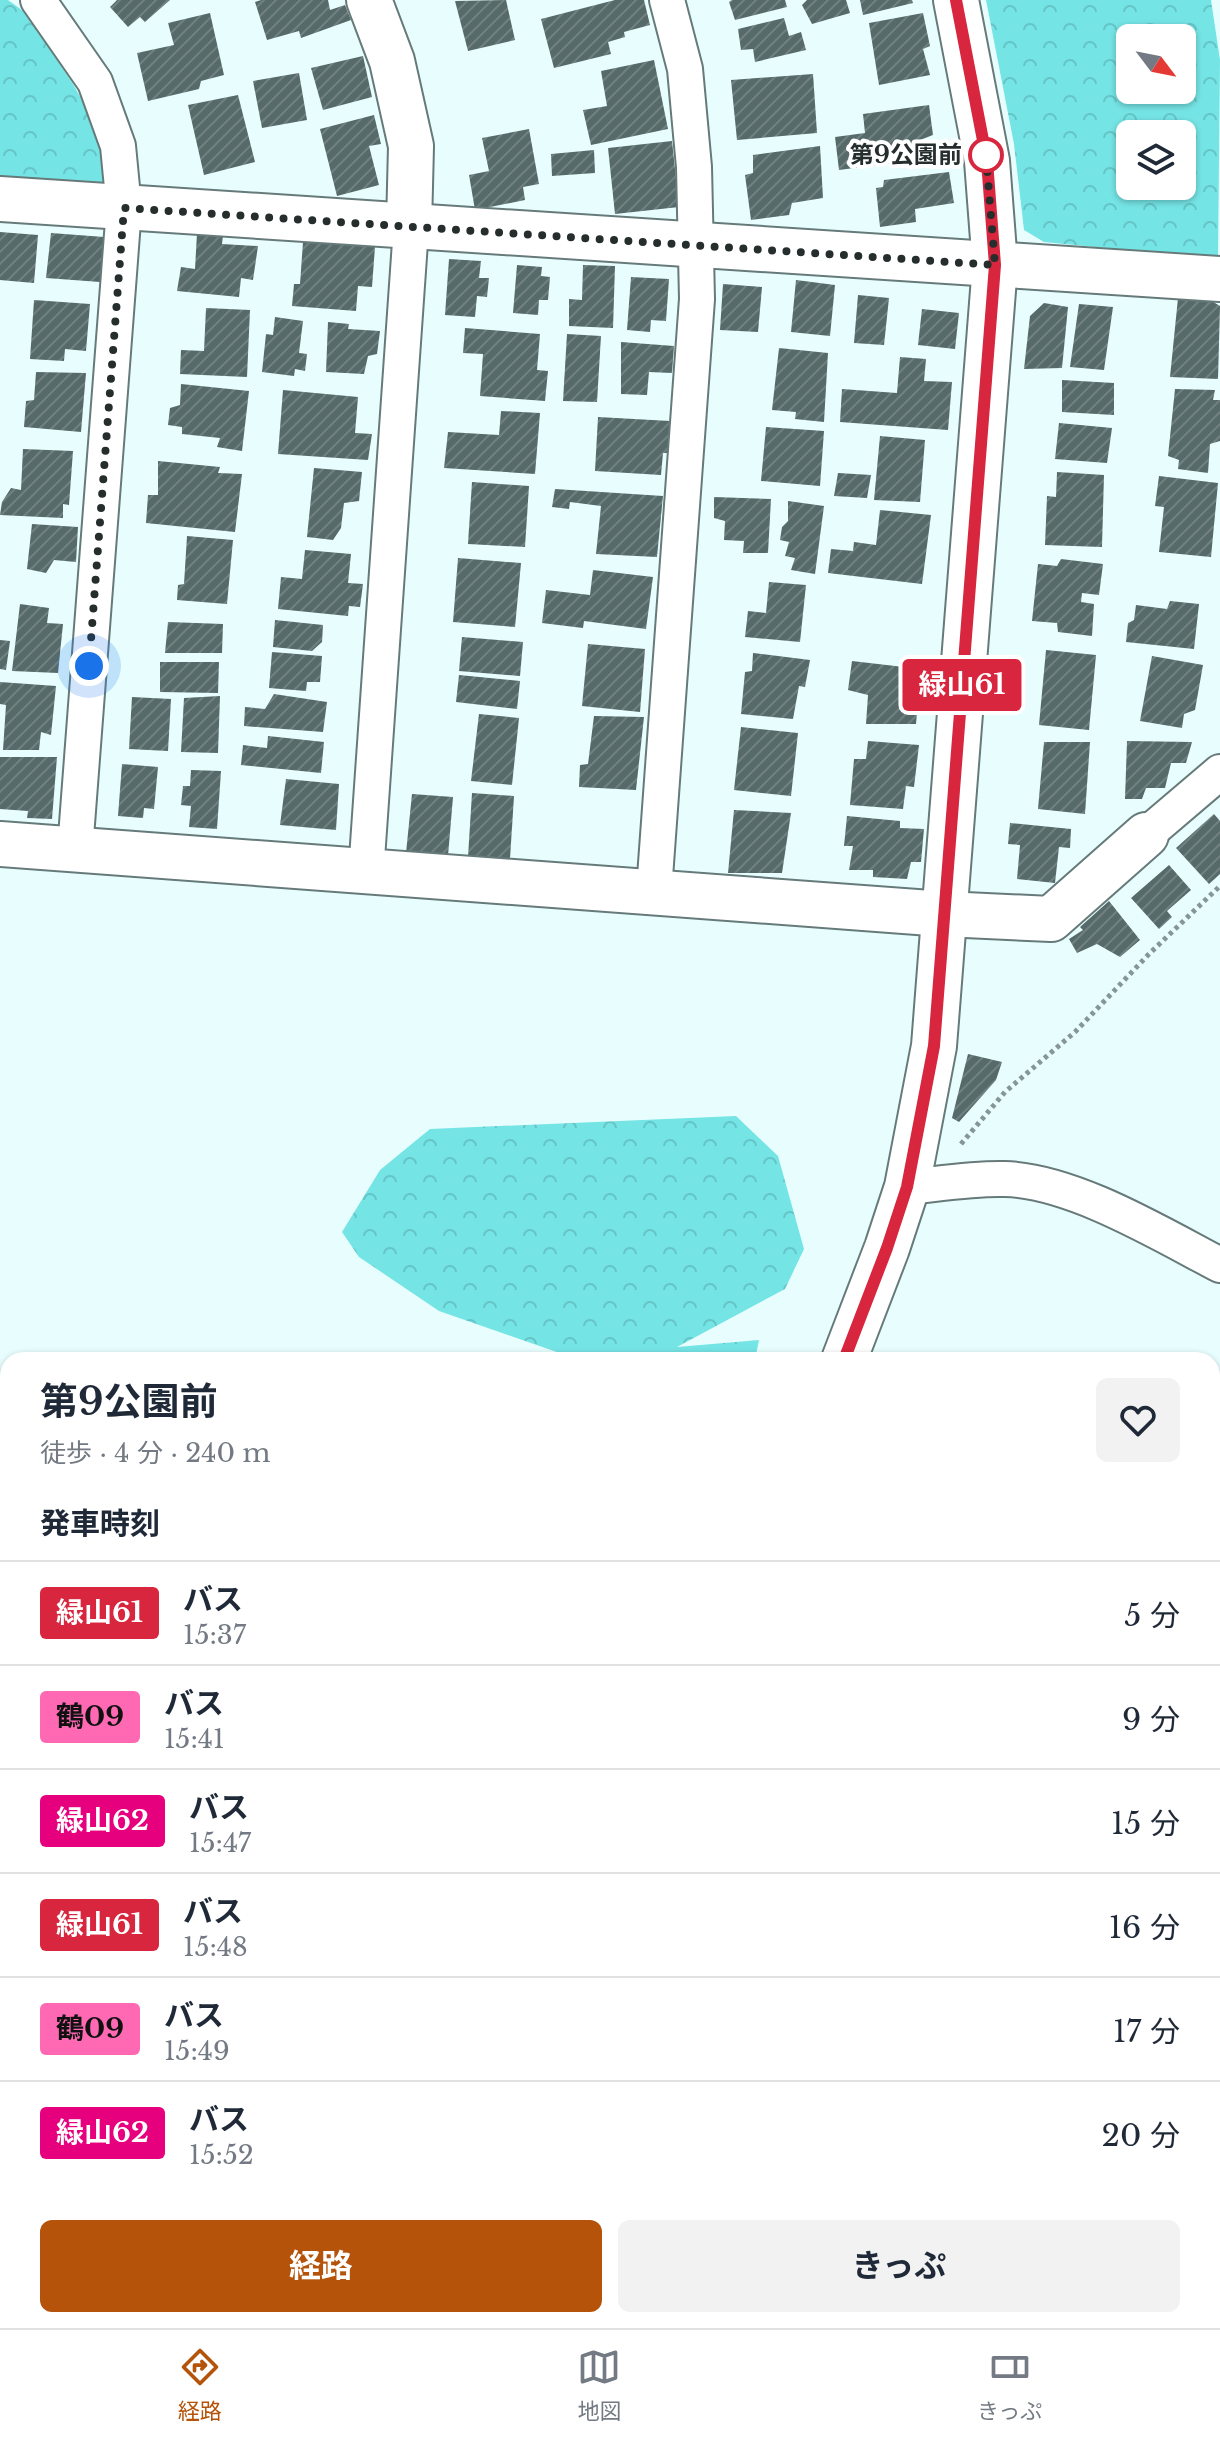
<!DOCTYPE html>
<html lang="ja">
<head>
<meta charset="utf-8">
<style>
	body { margin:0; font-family:"Libre Baskerville","Noto Sans JP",serif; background:#f2f2f3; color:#1f2937; height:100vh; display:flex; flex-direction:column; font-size:30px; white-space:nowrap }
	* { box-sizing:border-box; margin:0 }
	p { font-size:26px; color:#747a83 }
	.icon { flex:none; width:44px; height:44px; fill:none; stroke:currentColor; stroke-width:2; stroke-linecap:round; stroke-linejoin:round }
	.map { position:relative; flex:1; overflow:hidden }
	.panel { position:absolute; left:0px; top:1352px; width:1220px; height:976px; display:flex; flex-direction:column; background:#fff; border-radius:24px 24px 0 0; box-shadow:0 2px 6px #0004 }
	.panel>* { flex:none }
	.badge { padding:0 16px; border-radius:6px; font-size:28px; line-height:52px }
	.needle { width:52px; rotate:122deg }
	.buttons { position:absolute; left:1116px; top:24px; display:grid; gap:16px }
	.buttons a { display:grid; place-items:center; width:80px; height:80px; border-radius:12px; background:#fff; box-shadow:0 2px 6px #0004; font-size:40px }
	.you { position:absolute; width:40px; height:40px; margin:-20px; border:6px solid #fff; border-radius:50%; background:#1a73e8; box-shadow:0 0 0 12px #1a73e833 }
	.map>.badge { position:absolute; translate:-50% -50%; box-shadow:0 0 0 4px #fff }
	h2 { padding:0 40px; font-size:30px; line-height:72px }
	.round { display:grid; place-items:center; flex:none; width:84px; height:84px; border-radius:12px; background:#f2f2f3 }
	.head { display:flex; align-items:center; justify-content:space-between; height:136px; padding:0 40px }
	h1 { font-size:38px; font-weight:700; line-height:60px }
	.primary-button { display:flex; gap:16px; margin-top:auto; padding:16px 40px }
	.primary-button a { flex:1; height:92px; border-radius:12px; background:#b45309; color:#fff; font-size:32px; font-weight:700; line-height:92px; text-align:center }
	.primary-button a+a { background:#f2f2f3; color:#1f2937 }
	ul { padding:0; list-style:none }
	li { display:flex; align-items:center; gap:24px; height:104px; padding:0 40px; border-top:2px solid #e0e1e3 }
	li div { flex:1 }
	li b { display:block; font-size:30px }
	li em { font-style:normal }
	li .badge { min-width:88px; font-weight:700; text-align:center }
	.tab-bar { display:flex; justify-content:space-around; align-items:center; height:112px; border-top:2px solid #e0e1e3; background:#fff; font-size:22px; color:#747a83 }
	.tab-bar a { display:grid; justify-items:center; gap:4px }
	.tab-bar .selected { color:#b45309 }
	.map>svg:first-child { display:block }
</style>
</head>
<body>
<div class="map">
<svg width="1220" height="2328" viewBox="0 0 1220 2328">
	<defs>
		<pattern id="forest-crowns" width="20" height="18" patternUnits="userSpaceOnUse" patternTransform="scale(2)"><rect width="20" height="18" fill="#75e4e5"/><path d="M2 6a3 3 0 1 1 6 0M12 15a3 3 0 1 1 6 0" fill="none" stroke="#65c4c5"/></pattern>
		<pattern id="building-hatch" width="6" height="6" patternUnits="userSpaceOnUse" patternTransform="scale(2)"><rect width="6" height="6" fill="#576a6a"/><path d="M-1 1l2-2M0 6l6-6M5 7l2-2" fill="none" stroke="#718080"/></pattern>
	</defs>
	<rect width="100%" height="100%" fill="#e8fefe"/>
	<g fill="url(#forest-crowns)" fill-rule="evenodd">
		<polygon points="0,0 8,0 26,13 73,84 102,136 108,187 0,179"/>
		<path d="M986,0H1211L1220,60L1218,259L1044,242L1024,230L1014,144ZM1130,38H1182V90H1130ZM1130,134H1182V186H1130Z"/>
		<polygon points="736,1116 778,1156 804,1249 785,1289 677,1347 759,1340 755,1360 544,1360 571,1357 439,1311 359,1257 342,1232 380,1170 430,1129"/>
		<polygon points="8,2217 8,2320 402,2320 399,2328 0,2328 0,2233"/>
	</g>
	<g fill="url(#building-hatch)">
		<polygon points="117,0 170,0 145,22 140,17 128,27 110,7"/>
		<polygon points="261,0 328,0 330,10 345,5 351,20 301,38 299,31 267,40 255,2"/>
		<polygon points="506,0 515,40 468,51 455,1"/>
		<polygon points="615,0 644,0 650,25 624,32 625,37 608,42 611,54 554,68 541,19"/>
		<polygon points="732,0 785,0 787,7 735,20 729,2"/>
		<polygon points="807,0 846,0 850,13 812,24 802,5"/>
		<polygon points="860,0 912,0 913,3 863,15"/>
		<polygon points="210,13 224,75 201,81 199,89 148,101 137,53 174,45 168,23"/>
		<polygon points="923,13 930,46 923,49 930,75 879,85 869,23"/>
		<polygon points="784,18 789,36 801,32 806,50 755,62 753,49 741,50 738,29"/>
		<polygon points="363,56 372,97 323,110 311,68"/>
		<polygon points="654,60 668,129 591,145 583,110 607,106 601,71"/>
		<polygon points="299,73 307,120 262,128 253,81"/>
		<polygon points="813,74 817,133 737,140 731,80"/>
		<polygon points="238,95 255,162 204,175 188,105"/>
		<polygon points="929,105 933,135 920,140 923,159 839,170 835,137 865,133 863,114"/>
		<polygon points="374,115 381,144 369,146 379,185 337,196 320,129"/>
		<polygon points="529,129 539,184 523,187 525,200 475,210 469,175 489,171 482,138"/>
		<polygon points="672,141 679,207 615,214 608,148"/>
		<polygon points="820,146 823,198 792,203 789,215 751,220 745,175 753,173 753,155"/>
		<polygon points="594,150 595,173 552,176 551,154"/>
		<polygon points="949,172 954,203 915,209 916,222 880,227 876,188 883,187 884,180"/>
		<polygon points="0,232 38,235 34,283 0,280"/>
		<polygon points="51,233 104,237 100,282 46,278"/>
		<polygon points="197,233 223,235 222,244 258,246 253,280 241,278 239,297 177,291 181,267 195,269"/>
		<polygon points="303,242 375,247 372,287 358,286 356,311 292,306 294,284 300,284"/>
		<polygon points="449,259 481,261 479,278 489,278 487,297 477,296 475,317 445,315"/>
		<polygon points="517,265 542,267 541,276 550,277 548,300 539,300 538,315 513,313"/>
		<polygon points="583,265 615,266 613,328 569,326 569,299 582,300"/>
		<polygon points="631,277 669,279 666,321 651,320 650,332 627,330"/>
		<polygon points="796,280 835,285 830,336 791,332"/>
		<polygon points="723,284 762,287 758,332 720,330"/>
		<polygon points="858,295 889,298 884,345 854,343"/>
		<polygon points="1178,298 1210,300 1220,306 1218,379 1170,377"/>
		<polygon points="34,300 90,304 86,351 65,349 64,361 30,359"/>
		<polygon points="1044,303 1068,307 1062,368 1024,369 1030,316"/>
		<polygon points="1079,304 1113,307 1104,370 1070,367"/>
		<polygon points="206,308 250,310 247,377 180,374 181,350 204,351"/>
		<polygon points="922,309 959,313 955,349 918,345"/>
		<polygon points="275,317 303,321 299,353 307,354 305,371 295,369 294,376 262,372 266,334 273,335"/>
		<polygon points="328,322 349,324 348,329 380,331 377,354 368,356 364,374 326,372"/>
		<polygon points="465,328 540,334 537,370 548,371 545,401 480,396 483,354 463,353"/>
		<polygon points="567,334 601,336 597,402 563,401"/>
		<polygon points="621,342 674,346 672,373 649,372 647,395 621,394"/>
		<polygon points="779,348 828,353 824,422 795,419 796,412 772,410"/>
		<polygon points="900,357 926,359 924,381 952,382 948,430 840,422 842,389 897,393"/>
		<polygon points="36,372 86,373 81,432 24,427 26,401 34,400"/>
		<polygon points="1062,380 1114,383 1114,415 1062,412"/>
		<polygon points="181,384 249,391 242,451 217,447 220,438 182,434 182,427 168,425 170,408 180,405"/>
		<polygon points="1175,389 1215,390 1213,400 1220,400 1220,441 1210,444 1208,473 1178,469 1179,460 1168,456"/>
		<polygon points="283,390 358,397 355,433 372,434 368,460 278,454"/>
		<polygon points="501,411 540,413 535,474 444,468 448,432 499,435"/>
		<polygon points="598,417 670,421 668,453 663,453 661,475 595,471"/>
		<polygon points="1059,423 1112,428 1107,463 1055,459"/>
		<polygon points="766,427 824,431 820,486 761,481"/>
		<polygon points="880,436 925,440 920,502 874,500"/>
		<polygon points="23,449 73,451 69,505 63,504 63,518 0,515 2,502 11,488 21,490"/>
		<polygon points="158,461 220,467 218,473 242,474 235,532 146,523 148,495 158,495"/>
		<polygon points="314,468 362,472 359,501 344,503 341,528 333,540 307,537"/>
		<polygon points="1057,472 1104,475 1102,547 1045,545 1047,496 1056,497"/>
		<polygon points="838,473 871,475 867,498 834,496"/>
		<polygon points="1159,476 1218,483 1211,557 1159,552 1164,507 1155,506"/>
		<polygon points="472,482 529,486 525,547 468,544"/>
		<polygon points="555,489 663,496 657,557 596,554 601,506 570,502 569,509 552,507"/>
		<polygon points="714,497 771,499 768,553 743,553 744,541 724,540 725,521 714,518"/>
		<polygon points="788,501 824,506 815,574 791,570 795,558 785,556 789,542 780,540 782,527 788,521"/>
		<polygon points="880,510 931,515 922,584 828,573 831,549 853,551 854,542 876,545"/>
		<polygon points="32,524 78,527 76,562 54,560 46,573 27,569"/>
		<polygon points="187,536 233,540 227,604 177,600 178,585 184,584"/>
		<polygon points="305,550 351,554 348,583 363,584 360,607 349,606 348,616 278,609 281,577 302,579"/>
		<polygon points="458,558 521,563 515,627 453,622"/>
		<polygon points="1061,559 1103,564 1099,595 1082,593 1081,602 1094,604 1092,636 1058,632 1057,623 1032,621 1038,564 1057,566"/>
		<polygon points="593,570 653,577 646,629 584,621 583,628 542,623 546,590 590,595"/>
		<polygon points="769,582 806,585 800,642 745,637 748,611 766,613"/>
		<polygon points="1170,601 1199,604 1194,649 1126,642 1128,623 1134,620 1136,605 1167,609"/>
		<polygon points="20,604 49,608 47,623 63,624 58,673 12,671"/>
		<polygon points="275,620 323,625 322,642 312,651 273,647"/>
		<polygon points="168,622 223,624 222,653 165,653"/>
		<polygon points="462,637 523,642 520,676 459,671"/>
		<polygon points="0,640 10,641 6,670 0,669"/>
		<polygon points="588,644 645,649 640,712 582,706"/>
		<polygon points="1046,650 1096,655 1089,730 1039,725"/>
		<polygon points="272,652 322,656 320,682 307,682 306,691 269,688"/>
		<polygon points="753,653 810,660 805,687 799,686 793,719 741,714 745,672 752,671"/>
		<polygon points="1152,656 1203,665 1195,710 1184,714 1182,728 1140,721"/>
		<polygon points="852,661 921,669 916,724 866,724 868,695 848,690"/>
		<polygon points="160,662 219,662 218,693 160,692"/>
		<polygon points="459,675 520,681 517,709 456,702"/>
		<polygon points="0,682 56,686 51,735 41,732 39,750 3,750 6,705 0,704"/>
		<polygon points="274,694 327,702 323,732 244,726 245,707 265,709"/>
		<polygon points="220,696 218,753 181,752 184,698"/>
		<polygon points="132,697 171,699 168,751 129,749"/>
		<polygon points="479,714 519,718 512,785 471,781"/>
		<polygon points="594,716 644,717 636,790 579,787 580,765 588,764"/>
		<polygon points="741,727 798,733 791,796 734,790"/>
		<polygon points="268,736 324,742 321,773 241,765 243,745 267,748"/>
		<polygon points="868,741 919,745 914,787 906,786 903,809 850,805 854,759 866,759"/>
		<polygon points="1127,741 1192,742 1186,763 1171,763 1165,788 1146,788 1142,799 1125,799"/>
		<polygon points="1044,742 1090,742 1085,814 1038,809"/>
		<polygon points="0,757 57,757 52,819 27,818 28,811 0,809"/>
		<polygon points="122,764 158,767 154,809 144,808 143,818 118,816"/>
		<polygon points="191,770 221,771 217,829 189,827 191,806 181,805 183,786 190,786"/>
		<polygon points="286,779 339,784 336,830 280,825"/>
		<polygon points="472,793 514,796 510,859 468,857"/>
		<polygon points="412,794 453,797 448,856 406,853"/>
		<polygon points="734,810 791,813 782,873 728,873"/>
		<polygon points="1214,814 1220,821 1220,874 1209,884 1176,848"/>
		<polygon points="847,816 900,821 900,828 924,829 921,862 911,862 907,879 873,877 873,870 849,870 853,846 844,846"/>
		<polygon points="1010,823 1071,829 1070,848 1059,847 1055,883 1017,879 1020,845 1008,844"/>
		<polygon points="1169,865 1191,890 1167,911 1172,917 1159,929 1131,898"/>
		<polygon points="1109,901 1140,940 1120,957 1097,944 1077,953 1069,939 1083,930 1080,927"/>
		<polygon points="968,1054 1002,1062 996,1080 959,1122 952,1118"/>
	</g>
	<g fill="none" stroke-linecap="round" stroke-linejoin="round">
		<g stroke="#677a7a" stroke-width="38">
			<g id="street">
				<polyline points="38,0 95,82 118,146 124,208 75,850"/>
				<polyline points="1146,835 1220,772"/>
				<polyline points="366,873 410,242 409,226"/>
				<polyline points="654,891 697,299 694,167 685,69 667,0"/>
				<path d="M907,1187C938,1184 973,1178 1005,1179C1073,1181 1159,1233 1220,1265"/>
				<polyline points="1212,1611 1220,1595"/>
				<polyline points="848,2328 852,2320"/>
			</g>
		</g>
		<g stroke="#677a7a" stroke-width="48">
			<g id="secondary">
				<polyline points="369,0 392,61 411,146 409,226"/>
				<polyline points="0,199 1220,279"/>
				<polyline points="0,844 944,914 1051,919 1146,835"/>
				<polyline points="844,1360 887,1248 907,1187 934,1046 995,265 987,161 956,0"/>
				<polyline points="779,2320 785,2328"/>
				<polyline points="446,2328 448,2320"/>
			</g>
		</g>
		<g stroke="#869595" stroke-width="5" stroke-dasharray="4 4" stroke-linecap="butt">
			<polyline points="961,1144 1005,1092 1075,1032 1149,954 1220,886"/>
			<polyline points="1114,2320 1130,2328"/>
		</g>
		<use href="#street" stroke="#fff" stroke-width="34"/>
		<use href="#secondary" stroke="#fff" stroke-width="44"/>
	</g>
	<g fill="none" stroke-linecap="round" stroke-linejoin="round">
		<g stroke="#fff" stroke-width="18">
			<polyline id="line" points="844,1360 887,1248 907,1187 934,1046 995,265 987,161 956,0"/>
		</g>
		<use href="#line" stroke="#d7263d" stroke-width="12"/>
		<polyline stroke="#252d2d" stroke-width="8" stroke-dasharray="0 14.4" points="89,666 124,208 995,265 986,155"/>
	</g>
	<circle fill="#fff" stroke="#d7263d" stroke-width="4" cx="986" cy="155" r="16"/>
	<g text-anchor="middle" stroke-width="8" stroke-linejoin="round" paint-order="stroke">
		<g font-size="24" font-weight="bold" fill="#252d2d" stroke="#fff" text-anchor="end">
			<text x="962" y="163">第9公園前</text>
		</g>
	</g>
</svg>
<div class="buttons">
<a><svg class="needle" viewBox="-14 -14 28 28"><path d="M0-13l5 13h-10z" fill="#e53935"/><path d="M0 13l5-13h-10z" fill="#747a83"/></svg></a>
<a><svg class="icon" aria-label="layers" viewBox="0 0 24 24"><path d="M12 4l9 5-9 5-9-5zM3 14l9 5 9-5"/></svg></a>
</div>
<div class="you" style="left:89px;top:666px"></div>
<b class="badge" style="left:962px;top:685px;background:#d7263d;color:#fff">緑山61</b>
<section class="panel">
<div class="head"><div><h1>第9公園前</h1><p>徒歩 · 4 分 · 240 m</p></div><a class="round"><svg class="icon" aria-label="heart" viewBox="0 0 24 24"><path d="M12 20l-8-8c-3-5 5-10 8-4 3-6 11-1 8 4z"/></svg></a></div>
<h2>発車時刻</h2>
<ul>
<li><span class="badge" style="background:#d7263d;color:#fff">緑山61</span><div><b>バス</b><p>15:37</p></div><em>5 分</em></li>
<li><span class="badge" style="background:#ff69b4;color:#111">鶴09</span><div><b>バス</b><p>15:41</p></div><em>9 分</em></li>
<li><span class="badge" style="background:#e6007e;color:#fff">緑山62</span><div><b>バス</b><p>15:47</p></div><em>15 分</em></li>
<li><span class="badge" style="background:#d7263d;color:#fff">緑山61</span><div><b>バス</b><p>15:48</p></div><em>16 分</em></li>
<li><span class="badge" style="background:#ff69b4;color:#111">鶴09</span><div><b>バス</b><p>15:49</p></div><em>17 分</em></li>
<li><span class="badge" style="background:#e6007e;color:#fff">緑山62</span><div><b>バス</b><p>15:52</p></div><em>20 分</em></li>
</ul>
<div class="primary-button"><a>経路</a><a>きっぷ</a></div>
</section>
</div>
<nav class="tab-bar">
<a class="selected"><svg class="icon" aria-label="directions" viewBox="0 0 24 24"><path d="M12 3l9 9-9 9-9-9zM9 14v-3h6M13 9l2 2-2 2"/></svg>経路</a>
<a><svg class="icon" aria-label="map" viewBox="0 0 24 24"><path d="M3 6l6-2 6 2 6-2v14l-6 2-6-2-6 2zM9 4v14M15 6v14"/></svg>地図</a>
<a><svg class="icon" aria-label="tickets" viewBox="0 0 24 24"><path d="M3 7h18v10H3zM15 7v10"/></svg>きっぷ</a>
</nav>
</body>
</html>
